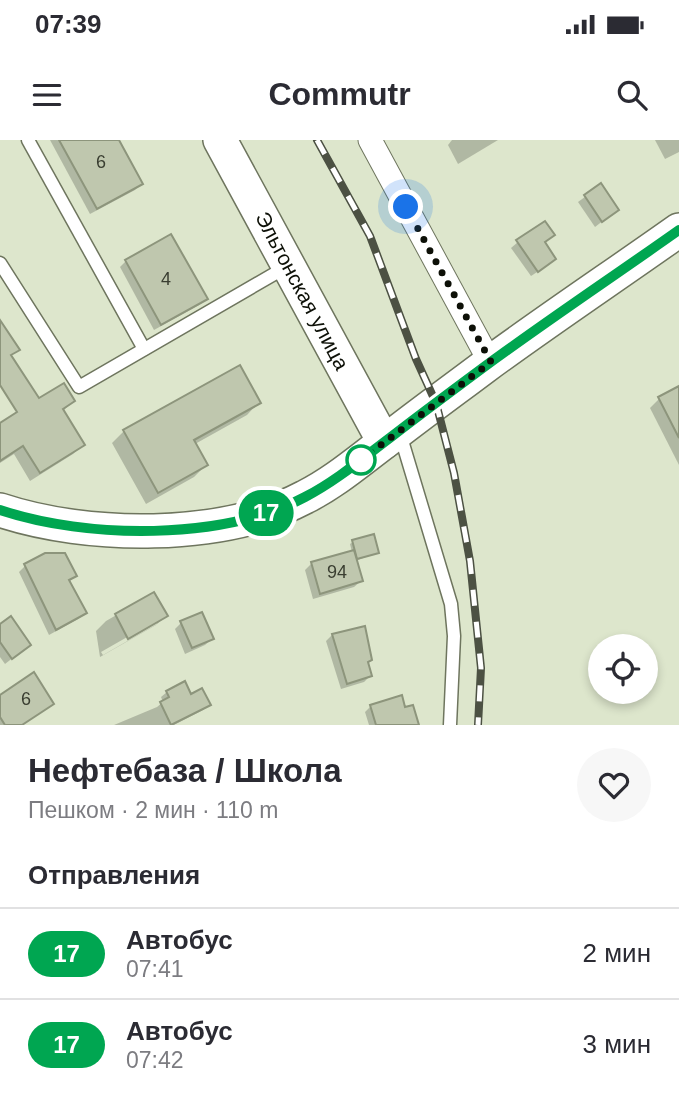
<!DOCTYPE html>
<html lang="ru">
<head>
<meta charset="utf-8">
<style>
	body { margin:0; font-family:Arial,sans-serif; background:#f7f7f7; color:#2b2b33; height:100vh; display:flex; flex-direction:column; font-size:26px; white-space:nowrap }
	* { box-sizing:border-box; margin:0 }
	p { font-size:23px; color:#7c7c81 }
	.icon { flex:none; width:38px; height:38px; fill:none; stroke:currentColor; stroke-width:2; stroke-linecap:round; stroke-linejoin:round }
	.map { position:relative; height:585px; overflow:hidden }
	.details { display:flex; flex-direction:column; background:#fff; flex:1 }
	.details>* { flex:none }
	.badge { padding:0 14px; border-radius:23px; font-size:24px; line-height:46px }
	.fabs { position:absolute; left:588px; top:494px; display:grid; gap:14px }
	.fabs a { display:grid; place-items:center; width:70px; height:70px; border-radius:50%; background:#fff; box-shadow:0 4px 10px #0003; font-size:35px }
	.you { position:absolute; width:35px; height:35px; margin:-18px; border:5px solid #fff; border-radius:50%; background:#1a73e8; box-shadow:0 0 0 10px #1a73e833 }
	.map>.badge { position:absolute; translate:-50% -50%; box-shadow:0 0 0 4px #fff }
	h2 { padding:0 28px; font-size:26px; line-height:63px }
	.round { display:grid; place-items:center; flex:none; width:74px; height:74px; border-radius:37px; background:#f7f7f7 }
	.headline { display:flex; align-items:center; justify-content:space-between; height:119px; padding:0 28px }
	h1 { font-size:33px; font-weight:700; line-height:52px }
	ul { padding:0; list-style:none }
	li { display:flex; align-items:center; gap:21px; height:91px; padding:0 28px; border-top:2px solid #e1e1e2 }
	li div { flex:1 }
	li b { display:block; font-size:26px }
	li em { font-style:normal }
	li .badge { min-width:77px; font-weight:700; text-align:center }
	.status { display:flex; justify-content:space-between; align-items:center; height:49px; padding:0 35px; background:#fff; direction:ltr }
	.status svg { height:19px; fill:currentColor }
	header { display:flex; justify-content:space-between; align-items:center; height:91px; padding:0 28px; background:#fff; font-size:32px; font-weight:700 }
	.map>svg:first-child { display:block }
</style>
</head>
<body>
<div class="status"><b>07:39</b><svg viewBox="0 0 49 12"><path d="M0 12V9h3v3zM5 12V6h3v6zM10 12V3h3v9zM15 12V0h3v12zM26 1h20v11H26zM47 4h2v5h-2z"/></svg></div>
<header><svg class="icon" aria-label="menu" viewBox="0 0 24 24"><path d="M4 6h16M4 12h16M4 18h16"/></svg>Commutr<svg class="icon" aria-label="search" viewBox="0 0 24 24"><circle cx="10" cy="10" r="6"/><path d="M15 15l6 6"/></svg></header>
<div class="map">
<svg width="679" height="585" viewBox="0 0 679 585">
	<rect width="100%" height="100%" fill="#dde6cc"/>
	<g fill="#0003" fill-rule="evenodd">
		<polygon points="50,0 117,0 141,43 135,50 90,74"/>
		<polygon points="452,0 498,0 458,24 448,5"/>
		<polygon points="655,0 679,0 679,12 665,19"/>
		<polygon points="600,46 617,70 595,87 578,62"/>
		<polygon points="518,102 544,103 548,125 531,136 511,108"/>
		<polygon points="126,121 205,159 199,165 154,190 120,127"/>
		<polygon points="679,248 679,325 650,268 659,259"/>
		<polygon points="73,261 64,270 82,305 73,314 30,341 14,314 0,323 0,285"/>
		<polygon points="259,262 247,275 195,304 206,325 194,337 146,364 112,303 124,291"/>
		<polygon points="353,402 377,413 355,421 361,441 354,447 313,459 305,430 311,424 352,412 350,404"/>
		<polygon points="25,426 75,436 69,442 85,473 78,479 49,495 19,432"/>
		<path d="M153,454L165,476L156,485L100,517L96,491L106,481ZM157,480V484L103,515L101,512Z"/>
		<polygon points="181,483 212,499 205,505 185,514 175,489"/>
		<polygon points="0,486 29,505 5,524 0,517"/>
		<polygon points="332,495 370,520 367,523 370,536 364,542 341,549 326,501"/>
		<polygon points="167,552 191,556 209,565 203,570 174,585 114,585 157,567 163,562 161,557"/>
		<polygon points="0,557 52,563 22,585 0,585"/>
		<polygon points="371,566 404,569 412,567 417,585 369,585 365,572"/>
	</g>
	<g fill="#bfc7ae" stroke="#8d957c" stroke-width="2">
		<polygon points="59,0 119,0 143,44 97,69"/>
		<polygon points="601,43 619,70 602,82 584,55"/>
		<polygon points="545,81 555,95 545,102 556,119 538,132 516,100"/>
		<polygon points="171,94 208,159 161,185 125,120"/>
		<polygon points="0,180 20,210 11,215 39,258 64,243 75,261 63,269 85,305 40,333 23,306 0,321 0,283 17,272 0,245"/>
		<polygon points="240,225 261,263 194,300 208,325 158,353 123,290"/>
		<polygon points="679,246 679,298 658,257"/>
		<polygon points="374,394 379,413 357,419 352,400"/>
		<polygon points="354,410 363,441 320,454 311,422"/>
		<polygon points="45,413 65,413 77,436 69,440 87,473 56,490 24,424"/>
		<polygon points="154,452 168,476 128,499 115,474"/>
		<polygon points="202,472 214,499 192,508 180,481"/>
		<polygon points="11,476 31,505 12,519 0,502 0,484"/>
		<polygon points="365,486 372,520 368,522 372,536 347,544 332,494"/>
		<polygon points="34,532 54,564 22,585 5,585 0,577 0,555"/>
		<polygon points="185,541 191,554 202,548 211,565 171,585 160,562 169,557 166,551"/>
		<polygon points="402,555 405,567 413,565 419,585 376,585 370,565"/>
	</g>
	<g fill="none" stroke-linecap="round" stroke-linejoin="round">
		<g stroke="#6e755e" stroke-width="15">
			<g id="lane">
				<polyline points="28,0 144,209"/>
				<polyline points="0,123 79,247 288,126"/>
				<polyline points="400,294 451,464 454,496 450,585"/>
			</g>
		</g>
		<g stroke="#6e755e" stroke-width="25">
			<polyline id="street" points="370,0 490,222"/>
		</g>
		<g stroke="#6e755e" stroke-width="36">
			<g id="secondary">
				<polyline points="220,0 384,302"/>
				<path d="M0,370C87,399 222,401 305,357C335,342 360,320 387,300C419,275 452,251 484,227C548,180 614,136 679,90"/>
			</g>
		</g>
		<use href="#lane" stroke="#fff" stroke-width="12"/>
		<use href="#street" stroke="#fff" stroke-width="23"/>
		<use href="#secondary" stroke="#fff" stroke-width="33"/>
		<g stroke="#4c5143" stroke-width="8">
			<polyline id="rail" points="317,0 370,96 416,219 436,263 454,333 470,421 481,528 478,585"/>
		</g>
		<use href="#rail" stroke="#fff" stroke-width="5" stroke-dasharray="16" stroke-linecap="butt"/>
	</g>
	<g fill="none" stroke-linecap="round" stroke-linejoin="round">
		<g stroke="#fff" stroke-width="16">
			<path id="line" d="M0,370C87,399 222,401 305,357C336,341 363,318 391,297C422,273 453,250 484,227C548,180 614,136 679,90"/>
		</g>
		<use href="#line" stroke="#00a651" stroke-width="10"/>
		<polyline stroke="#0d1007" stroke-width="7" stroke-dasharray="0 12.6" points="361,320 491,222 406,67"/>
	</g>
	<circle fill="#fff" stroke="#00a651" stroke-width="3.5" cx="361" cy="320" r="14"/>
	<g text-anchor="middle" stroke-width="6" stroke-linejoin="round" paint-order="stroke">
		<g font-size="18" fill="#3a3e31">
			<text x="101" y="28">6</text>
			<text x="166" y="145">4</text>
			<text x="337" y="438">94</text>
			<text x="26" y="565">6</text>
		</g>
		<g font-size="21" fill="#0d1007" stroke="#fff">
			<text transform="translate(302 151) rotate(62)" y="7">Эльтонская улица</text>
		</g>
	</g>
</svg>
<div class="fabs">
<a><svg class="icon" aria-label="locate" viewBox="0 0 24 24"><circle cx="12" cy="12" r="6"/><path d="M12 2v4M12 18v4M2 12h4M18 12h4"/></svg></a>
</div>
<div class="you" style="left:406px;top:67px"></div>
<b class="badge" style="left:266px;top:373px;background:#00a651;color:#fff">17</b>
</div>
<section class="details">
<div class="headline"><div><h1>Нефтебаза / Школа</h1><p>Пешком · 2 мин · 110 m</p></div><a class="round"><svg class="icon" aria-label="heart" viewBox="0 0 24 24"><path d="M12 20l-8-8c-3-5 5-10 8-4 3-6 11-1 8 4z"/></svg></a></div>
<h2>Отправления</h2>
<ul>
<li><span class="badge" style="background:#00a651;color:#fff">17</span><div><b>Автобус</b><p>07:41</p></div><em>2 мин</em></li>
<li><span class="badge" style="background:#00a651;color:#fff">17</span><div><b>Автобус</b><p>07:42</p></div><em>3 мин</em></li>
</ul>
</section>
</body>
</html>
